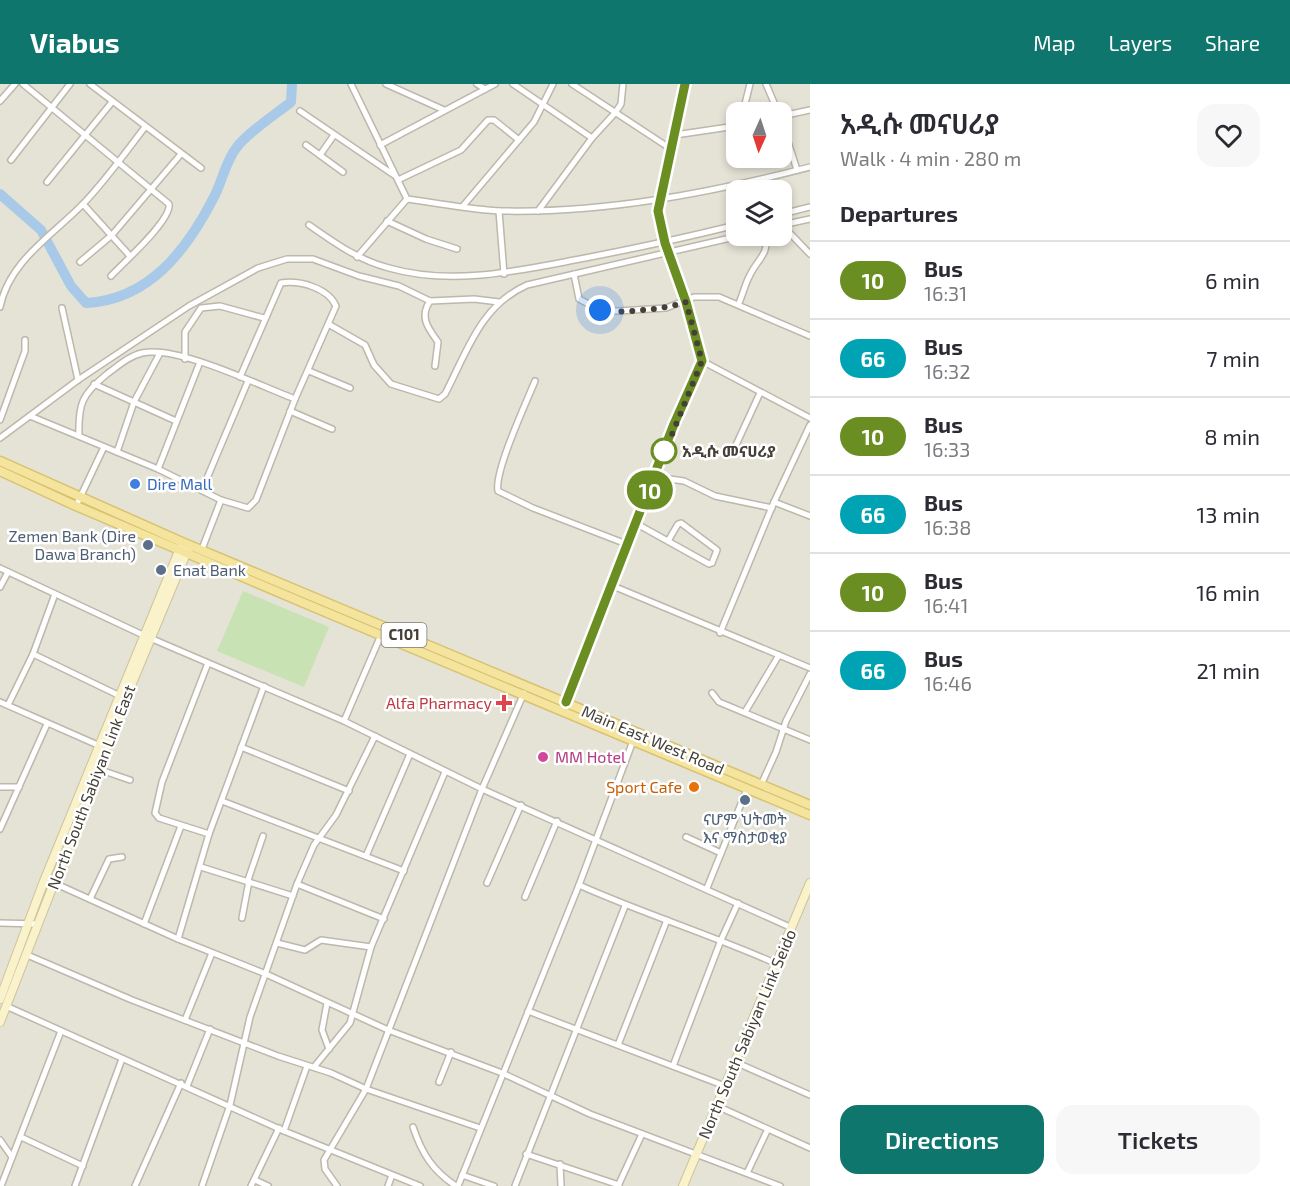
<!DOCTYPE html>
<html lang="en">
<head>
<meta charset="utf-8">
<style>
	body { margin:0; font-family:"Exo 2","Noto Sans Ethiopic",sans-serif; background:#f7f7f7; color:#2b2b33; height:100vh; display:flex; flex-direction:column; font-size:22px; white-space:nowrap }
	* { box-sizing:border-box; margin:0 }
	p { font-size:20px; color:#7c7c81 }
	.icon { flex:none; width:33px; height:33px; fill:none; stroke:currentColor; stroke-width:2; stroke-linecap:round; stroke-linejoin:round }
	.map { position:relative; flex:1; overflow:hidden }
	.details { display:flex; flex-direction:column; background:#fff; width:480px }
	.details>* { flex:none }
	.badge { padding:0 12px; border-radius:20px; font-size:21px; line-height:39px }
	.needle { width:39px; rotate:183deg }
	.tools { position:absolute; left:726px; top:18px; display:grid; gap:12px }
	.tools a { display:grid; place-items:center; width:66px; height:66px; border-radius:12px; background:#fff; box-shadow:0 3px 9px #0003; font-size:30px }
	.you { position:absolute; width:30px; height:30px; margin:-15px; border:4px solid #fff; border-radius:50%; background:#1a73e8; box-shadow:0 0 0 9px #1a73e833 }
	.map>.badge { position:absolute; translate:-50% -50%; box-shadow:0 0 0 3px #fff }
	h2 { padding:0 30px; font-size:22px; line-height:54px }
	.round { display:grid; place-items:center; flex:none; width:63px; height:63px; border-radius:18px; background:#f7f7f7 }
	.overview { display:flex; align-items:center; justify-content:space-between; height:102px; padding:0 30px }
	h1 { font-size:28px; font-weight:600; line-height:45px }
	.primary-button { display:flex; gap:12px; margin-top:auto; padding:12px 30px }
	.primary-button a { flex:1; height:69px; border-radius:18px; background:#0f766e; color:#fff; font-size:24px; font-weight:600; line-height:69px; text-align:center }
	.primary-button a+a { background:#f7f7f7; color:#2b2b33 }
	ul { padding:0; list-style:none }
	li { display:flex; align-items:center; gap:18px; height:78px; padding:0 30px; border-top:2px solid #e1e1e2 }
	li div { flex:1 }
	li b { display:block; font-size:22px }
	li em { font-style:normal }
	li .badge { min-width:66px; font-weight:700; text-align:center }
	header { display:flex; align-items:center; gap:36px; box-sizing:border-box; height:84px; padding:0 30px; background:#0f766e; color:#fff }
	header strong { font-size:28px }
	nav { display:flex; gap:33px; margin-inline-start:auto; font-size:21px }
	main { display:flex; flex:1; min-height:0 }
	.map>svg:first-child { display:block }
</style>
</head>
<body>
<header>
<strong>Viabus</strong>
<nav><a>Map</a><a>Layers</a><a>Share</a></nav>
</header>
<main>
<div class="map">
<svg width="810" height="1102" viewBox="0 0 810 1102">
	<rect width="100%" height="100%" fill="#f2f0e7"/>
	<path fill="#e5e2d6" fill-rule="evenodd" d="M0,0H810V1102H0ZM736,28H782V74H736ZM736,106H782V152H736Z"/>
	<polygon fill="#c9e2b4" points="243,507 329,543 304,603 217,567"/>
	<g fill="none" stroke-linecap="round" stroke-linejoin="round">
		<path stroke="#a9c9e9" stroke-width="10" d="M0,110L41,146L71,202L86,219C149,216 187,166 214,113C222,98 226,76 237,63C247,49 276,30 291,18L292,0"/>
		<g stroke="#bcb8ab" stroke-width="8">
			<g id="minor">
				<path d="M23,0L169,120C172,136 123,179 111,192"/>
				<polyline points="90,0 201,84"/>
				<path d="M351,0L407,115C438,119 471,126 502,127C606,129 710,109 810,83"/>
				<polyline points="386,0 444,26"/>
				<polyline points="477,0 485,5"/>
				<polyline points="513,0 592,54"/>
				<polyline points="572,0 671,65"/>
				<polyline points="766,0 778,28"/>
				<polyline points="0,17 15,0"/>
				<polyline points="300,27 394,91"/>
				<polyline points="743,28 750,0"/>
				<polyline points="782,32 810,26"/>
				<polyline points="782,39 797,86"/>
				<polyline points="675,51 736,42"/>
				<polyline points="306,61 343,88"/>
				<polyline points="380,61 495,0"/>
				<polyline points="320,71 334,51"/>
				<polyline points="11,76 70,0"/>
				<polyline points="398,96 461,66 488,36 494,36 519,56"/>
				<polyline points="47,98 112,18"/>
				<polyline points="83,120 130,172"/>
				<polyline points="463,122 534,38 553,0"/>
				<polyline points="499,127 504,190"/>
				<polyline points="538,127 592,54 615,29 621,20 623,0"/>
				<polyline points="782,130 810,123"/>
				<polyline points="387,137 426,155 457,165"/>
				<path d="M309,141C335,159 358,176 389,184C452,202 517,187 580,175C632,165 684,154 736,141"/>
				<polyline points="782,141 810,170"/>
				<polyline points="782,141 810,135"/>
				<polyline points="357,173 407,115"/>
				<polyline points="80,178 112,151 181,70"/>
				<polyline points="574,190 579,215 600,226 618,227 666,224 694,213 719,213 810,252"/>
				<path d="M739,219C743,210 745,200 750,191C757,176 770,169 765,152"/>
				<path d="M0,223C9,177 53,151 83,120C106,96 125,69 145,43"/>
				<polyline points="62,224 78,296"/>
				<path d="M330,241L365,261L374,281L391,300L439,315L445,310C467,268 480,222 527,201L739,152"/>
				<polyline points="185,275 185,248 201,224 220,222 264,234"/>
				<polyline points="702,277 810,334"/>
				<path d="M435,282L438,258C428,244 419,233 430,217L474,215L499,218"/>
				<polyline points="309,287 350,304"/>
				<path d="M535,297C526,319 494,388 498,407L533,424L629,461"/>
				<polyline points="94,300 176,337"/>
				<polyline points="290,327 332,345"/>
				<path d="M30,332L158,385L221,416L248,424L256,416L295,315L336,222C328,204 300,196 281,199L240,293"/>
				<polyline points="0,336 25,267 25,256"/>
				<path d="M79,352C78,320 82,310 107,290C118,282 129,272 142,269C178,261 260,302 295,315"/>
				<polyline points="0,354 78,296 189,222 258,184 287,175 313,175 359,192 399,202 430,217"/>
				<polyline points="736,361 760,309"/>
				<polyline points="117,368 134,318 160,269"/>
				<polyline points="158,385 200,278"/>
				<polyline points="655,393 684,397 715,412 772,424"/>
				<polyline points="202,406 248,297"/>
				<polyline points="774,418 810,432"/>
				<polyline points="76,422 104,363"/>
				<polyline points="637,440 709,480 712,479 717,466 681,439 678,440 668,457"/>
				<polyline points="202,465 221,416"/>
				<polyline points="0,484 143,551 344,637 482,705 792,844"/>
				<polyline points="613,502 810,584"/>
				<polyline points="0,503 8,488"/>
				<polyline points="720,549 774,418 810,341"/>
				<polyline points="33,570 118,611"/>
				<polyline points="208,579 162,698 155,729 159,734 209,750"/>
				<polyline points="712,609 719,618 810,656"/>
				<polyline points="0,618 100,662"/>
				<polyline points="565,620 674,341 702,277 686,218 665,159 658,127 685,0"/>
				<polyline points="8,621 33,570 55,510"/>
				<polyline points="745,628 779,571"/>
				<polyline points="344,637 381,551"/>
				<polyline points="241,663 349,707"/>
				<polyline points="98,685 130,696"/>
				<polyline points="761,701 776,668 786,637 810,590"/>
				<polyline points="0,703 19,703"/>
				<polyline points="222,717 404,787"/>
				<polyline points="0,745 47,640"/>
				<polyline points="686,753 721,769"/>
				<polyline points="366,772 410,670"/>
				<polyline points="201,783 293,812"/>
				<polyline points="248,796 263,752"/>
				<polyline points="54,799 178,855 266,890 388,946 502,989 590,1030 780,1102"/>
				<polyline points="487,799 521,721"/>
				<polyline points="297,800 384,835"/>
				<path d="M579,801C644,830 712,851 777,880"/>
				<polyline points="707,804 747,705"/>
				<polyline points="525,813 557,737"/>
				<polyline points="90,815 109,775 122,773"/>
				<polyline points="242,834 249,797"/>
				<polyline points="0,839 38,840"/>
				<polyline points="144,840 181,742"/>
				<polyline points="178,855 209,750 264,602"/>
				<polyline points="277,859 305,866 321,856 371,863"/>
				<polyline points="25,870 132,916 278,972 331,989 366,1005 480,1044"/>
				<polyline points="327,919 322,946 329,965"/>
				<polyline points="6,922 284,1047 420,1102"/>
				<polyline points="528,927 725,1002"/>
				<polyline points="185,936 212,869"/>
				<polyline points="618,961 667,836"/>
				<polyline points="735,978 810,1011"/>
				<polyline points="673,982 721,856 738,819"/>
				<polyline points="314,983 350,939 371,863 445,688"/>
				<polyline points="439,998 451,968"/>
				<polyline points="187,1002 210,945"/>
				<polyline points="717,1022 810,1064"/>
				<path d="M413,1043C422,1070 433,1087 456,1102"/>
				<polyline points="284,1047 307,982"/>
				<polyline points="21,1053 83,1082"/>
				<polyline points="0,1056 12,1073"/>
				<polyline points="526,1070 619,1101"/>
				<polyline points="560,1080 561,1102"/>
				<polyline points="747,1089 767,1047"/>
				<polyline points="462,1091 494,1102"/>
				<polyline points="255,1096 268,1102"/>
				<polyline points="1,1102 61,947"/>
				<polyline points="75,1102 122,975"/>
				<polyline points="135,1102 181,999"/>
				<polyline points="202,1102 230,1021 250,933 297,800 314,761 336,731 375,652"/>
				<polyline points="251,1102 279,1044"/>
				<polyline points="337,1102 325,1085 324,1076 366,1005 482,705 524,609"/>
				<polyline points="388,1102 392,1091"/>
				<polyline points="458,1102 579,801 636,649"/>
				<polyline points="515,1102 625,822"/>
				<polyline points="618,1102 642,1050"/>
			</g>
		</g>
		<g stroke="#cdc49b" stroke-width="10">
			<g id="secondary">
				<polyline points="0,915 44,797 181,462"/>
				<polyline points="0,938 125,616 188,465"/>
				<polyline points="683,1102 810,799"/>
			</g>
		</g>
		<g stroke="#d8c26f" stroke-width="11">
			<g id="primary">
				<polyline points="0,377 182,458 810,721"/>
				<polyline points="0,387 76,422 311,522 810,731"/>
			</g>
		</g>
		<use href="#minor" stroke="#fff" stroke-width="5"/>
		<use href="#secondary" stroke="#f9f2ca" stroke-width="8"/>
		<use href="#primary" stroke="#f4e49e" stroke-width="8"/>
	</g>
	<g fill="none" stroke-linecap="round" stroke-linejoin="round">
		<g stroke="#fff" stroke-width="14">
			<polyline id="line" points="566,618 674,340 702,277 686,218 665,159 658,127 685,0"/>
		</g>
		<use href="#line" stroke="#6b8e23" stroke-width="9"/>
		<path stroke="#444037" stroke-width="6" stroke-dasharray="0 10.8" d="M600,226C619,230 667,225 686,218L702,277L662,375L664,367"/>
	</g>
	<circle fill="#fff" stroke="#6b8e23" stroke-width="3" cx="664" cy="367" r="12"/>
	<circle fill="#3f7fe0" stroke="#fff" stroke-width="2" cx="135" cy="400" r="6"/>
	<g fill="#5c6f8a" stroke="#fff" stroke-width="2">
		<circle cx="148" cy="461" r="6"/>
		<circle cx="161" cy="486" r="6"/>
		<circle cx="745" cy="716" r="6"/>
	</g>
	<path fill="#e0444e" stroke="#fff" stroke-width="2" d="M501 610h6v6h6v6h-6v6h-6v-6h-6v-6h6z"/>
	<circle fill="#d1479c" stroke="#fff" stroke-width="2" cx="543" cy="673" r="6"/>
	<circle fill="#e8710a" stroke="#fff" stroke-width="2" cx="694" cy="703" r="6"/>
	<g text-anchor="middle" stroke-width="5" stroke-linejoin="round" paint-order="stroke">
		<rect fill="#fff" stroke="#7c7973" stroke-width="1.5" x="381.5" y="539" width="45" height="24" rx="4.5"/>
		<g font-size="15" font-weight="bold" fill="#444037">
			<text x="404" y="556">C101</text>
		</g>
		<g font-size="16" font-weight="bold" fill="#444037" stroke="#fff" text-anchor="start">
			<text x="682" y="373">አዲሱ መናሀሪያ</text>
		</g>
		<g font-size="16" fill="#366cbe" stroke="#fff" text-anchor="start">
			<text x="147" y="406">Dire Mall</text>
		</g>
		<g font-size="16" fill="#4e5e75" stroke="#fff" text-anchor="end">
			<text x="136" y="458">Zemen Bank (Dire<tspan x="136" dy="18">Dawa Branch)</tspan></text>
			<text x="173" y="492" text-anchor="start">Enat Bank</text>
			<text x="745" y="741" text-anchor="middle">ናሆም ህትመት<tspan x="745" dy="18">እና ማስታወቂያ</tspan></text>
		</g>
		<g font-size="16" fill="#be3a42" stroke="#fff" text-anchor="end">
			<text x="492" y="625">Alfa Pharmacy</text>
		</g>
		<g font-size="16" fill="#444037" stroke="#fff">
			<text transform="translate(653 656) rotate(23)" y="6">Main East West Road</text>
			<text transform="translate(91 703) rotate(-69)" y="6">North South Sabiyan Link East</text>
			<text transform="translate(747 950) rotate(-67)" y="6">North South Sabiyan Link Seido</text>
		</g>
		<g font-size="16" fill="#b23c85" stroke="#fff" text-anchor="start">
			<text x="555" y="679">MM Hotel</text>
		</g>
		<g font-size="16" fill="#c56008" stroke="#fff" text-anchor="end">
			<text x="682" y="709">Sport Cafe</text>
		</g>
	</g>
</svg>
<div class="tools">
<a><svg class="needle" viewBox="-14 -14 28 28"><path d="M0-13l5 13h-10z" fill="#e53935"/><path d="M0 13l5-13h-10z" fill="#7c7c81"/></svg></a>
<a><svg class="icon" aria-label="layers" viewBox="0 0 24 24"><path d="M12 4l9 5-9 5-9-5zM3 14l9 5 9-5"/></svg></a>
</div>
<div class="you" style="left:600px;top:226px"></div>
<b class="badge" style="left:650px;top:406px;background:#6b8e23;color:#fff">10</b>
</div>
<section class="details">
<div class="overview"><div><h1>አዲሱ መናሀሪያ</h1><p>Walk · 4 min · 280 m</p></div><a class="round"><svg class="icon" aria-label="heart" viewBox="0 0 24 24"><path d="M12 20l-8-8c-3-5 5-10 8-4 3-6 11-1 8 4z"/></svg></a></div>
<h2>Departures</h2>
<ul>
<li><span class="badge" style="background:#6b8e23;color:#fff">10</span><div><b>Bus</b><p>16:31</p></div><em>6 min</em></li>
<li><span class="badge" style="background:#00a3b4;color:#fff">66</span><div><b>Bus</b><p>16:32</p></div><em>7 min</em></li>
<li><span class="badge" style="background:#6b8e23;color:#fff">10</span><div><b>Bus</b><p>16:33</p></div><em>8 min</em></li>
<li><span class="badge" style="background:#00a3b4;color:#fff">66</span><div><b>Bus</b><p>16:38</p></div><em>13 min</em></li>
<li><span class="badge" style="background:#6b8e23;color:#fff">10</span><div><b>Bus</b><p>16:41</p></div><em>16 min</em></li>
<li><span class="badge" style="background:#00a3b4;color:#fff">66</span><div><b>Bus</b><p>16:46</p></div><em>21 min</em></li>
</ul>
<div class="primary-button"><a>Directions</a><a>Tickets</a></div>
</section>
</main>
</body>
</html>
